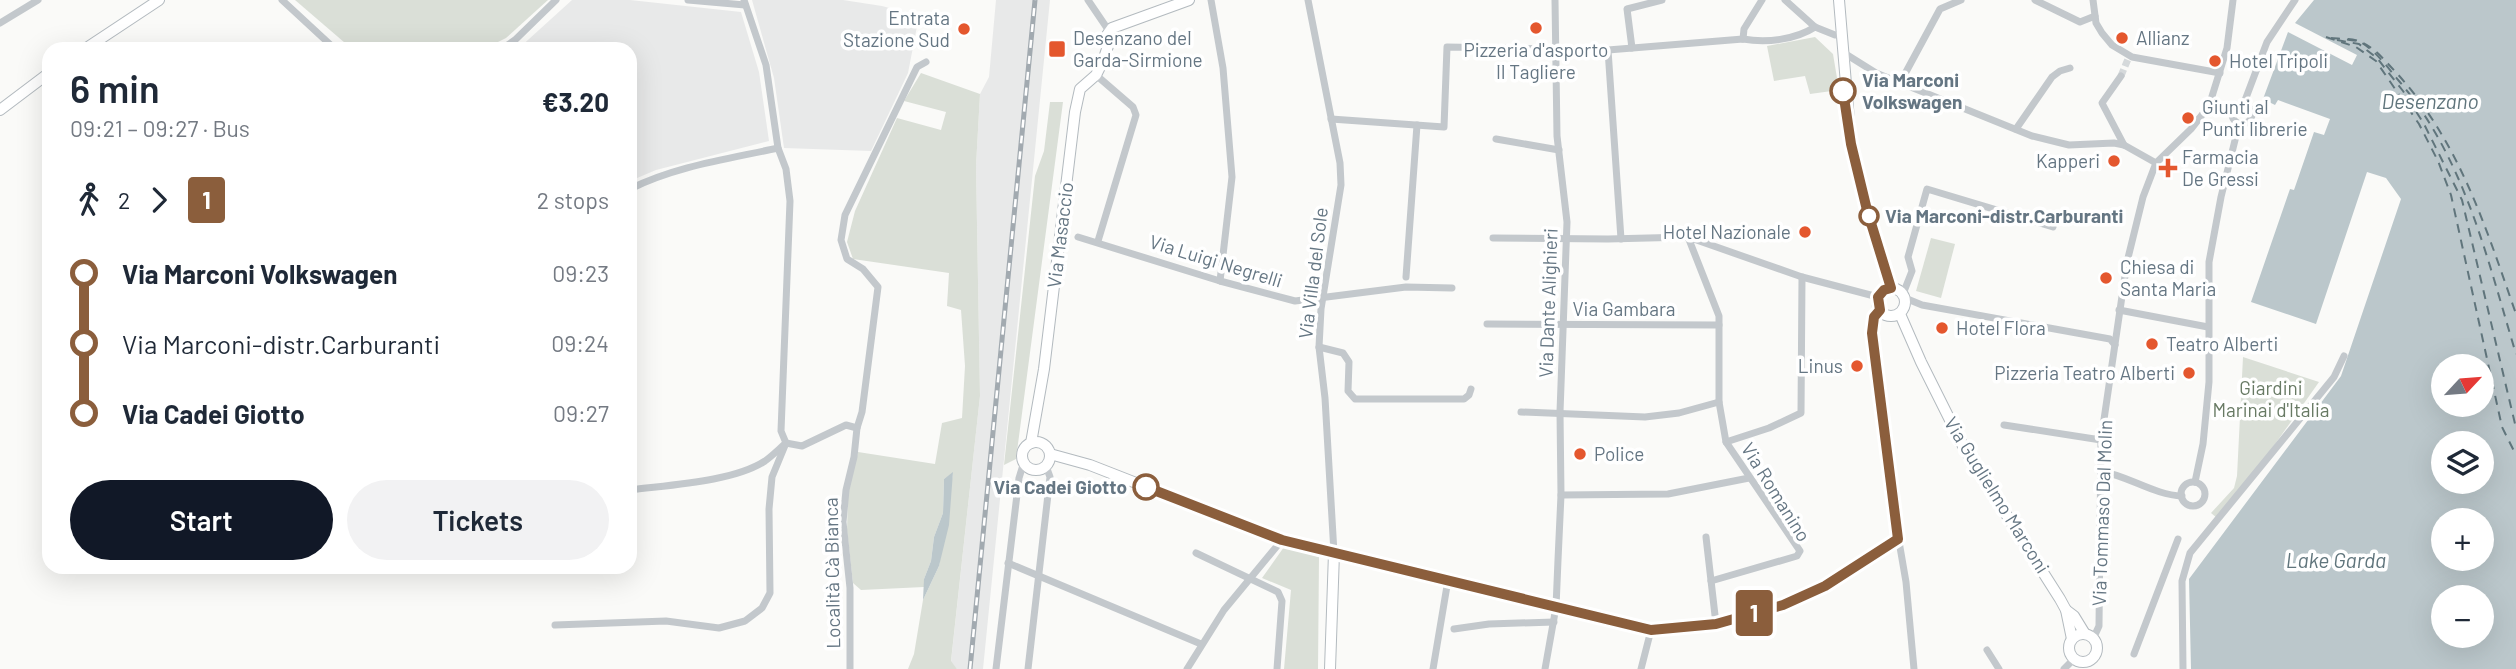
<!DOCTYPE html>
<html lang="en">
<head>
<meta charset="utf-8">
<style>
	body { margin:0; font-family:Barlow,sans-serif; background:#f2f2f3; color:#1f2937; height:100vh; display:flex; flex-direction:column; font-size:26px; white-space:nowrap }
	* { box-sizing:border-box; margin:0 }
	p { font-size:23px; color:#747a83 }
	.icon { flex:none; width:38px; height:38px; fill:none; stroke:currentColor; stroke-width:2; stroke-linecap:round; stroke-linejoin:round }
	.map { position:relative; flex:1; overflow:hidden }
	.sheet { position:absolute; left:42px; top:42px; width:595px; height:532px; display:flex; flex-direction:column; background:#fff; border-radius:21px; box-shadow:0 7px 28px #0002 }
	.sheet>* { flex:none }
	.badge { padding:0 14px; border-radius:5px; font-size:24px; line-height:46px }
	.needle { width:46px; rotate:64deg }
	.fabs { position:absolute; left:2431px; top:354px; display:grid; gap:14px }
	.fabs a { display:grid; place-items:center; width:63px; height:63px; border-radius:50%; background:#fff; box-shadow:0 7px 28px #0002; font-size:35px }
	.map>.badge { position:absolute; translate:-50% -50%; box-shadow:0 0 0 4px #fff }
	.legs { display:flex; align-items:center; gap:10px; height:77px; padding:0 28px; font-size:23px }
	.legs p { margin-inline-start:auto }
	.overview { display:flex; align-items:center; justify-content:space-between; height:119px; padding:0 28px }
	h1 { font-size:38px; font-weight:600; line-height:52px }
	.primary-button { display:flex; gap:14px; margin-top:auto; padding:14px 28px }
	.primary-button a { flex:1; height:80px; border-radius:42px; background:#111827; color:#fff; font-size:28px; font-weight:600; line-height:80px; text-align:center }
	.primary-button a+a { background:#f2f2f3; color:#1f2937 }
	ul { padding:0 28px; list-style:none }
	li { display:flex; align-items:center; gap:24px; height:70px; font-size:26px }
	li i { display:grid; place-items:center; width:10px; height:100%; margin:0 9px; background:currentColor }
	li i::after { content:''; width:18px; height:18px; margin:-9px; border:5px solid; border-radius:50%; background:#fff }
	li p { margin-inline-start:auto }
	li:first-child i { background:linear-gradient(#0000 50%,currentColor 0) }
	li:last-child i { background:linear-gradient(currentColor 50%,#0000 0) }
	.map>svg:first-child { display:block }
</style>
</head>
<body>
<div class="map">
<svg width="2516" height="669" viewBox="0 0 2516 669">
	<rect width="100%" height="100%" fill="#fafaf8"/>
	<g fill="#e8e9e9">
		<polygon points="572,0 630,0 741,12 759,72 769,141 656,170 630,181 630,49 518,49"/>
		<polygon points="752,0 843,0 882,6 919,16 908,73 871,151 784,148 774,78"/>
		<polygon points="996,0 1050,0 983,669 957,669 951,662 980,396 976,166 980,94 989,77"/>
	</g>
	<g fill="#dadfd7">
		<polygon points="295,0 548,0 506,38 484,49 352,49"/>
		<polygon points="1815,37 1833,54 1839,90 1810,94 1805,76 1774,81 1767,46"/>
		<polygon points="921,73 980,94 976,166 980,396 951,661 957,669 908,669 914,654 923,600 939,566 953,473 944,479 943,513 934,537 931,561 924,579 924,587 861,590 853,583 847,530 848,493 858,452 935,464 942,423 962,418 965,366 961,310 947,306 949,273 853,259 847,242 855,211 897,118 941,130 946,112 904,101"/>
		<polygon points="1050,102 1063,102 1016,459 1004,465 1035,176 1044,151"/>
		<polygon points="1931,238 1955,244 1941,298 1916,291"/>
		<polygon points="2243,357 2319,382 2266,457 2217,518 2211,513 2234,488 2237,476"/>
		<polygon points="1284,547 1319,557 1318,669 1284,669 1291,590 1262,578"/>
	</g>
	<g fill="#bbc7cb" fill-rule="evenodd">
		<path d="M2314,0H2516V669H2191L2189,579L2341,376L2401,199L2386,178L2367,172L2316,324L2251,302L2290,189L2294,190L2314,132L2324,135L2330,119L2278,100L2275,105L2263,99L2288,32L2352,65L2357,55L2295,23ZM2443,366H2482V404H2443ZM2443,443H2482V481H2443ZM2443,520H2482V558H2443ZM2443,597H2482V635H2443Z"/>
		<polygon points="953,472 949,525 939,566 923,600 924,579 931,561 934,537 943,513 944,479"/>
	</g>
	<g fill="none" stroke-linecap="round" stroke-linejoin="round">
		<g stroke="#60757c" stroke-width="2" stroke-dasharray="9 7" stroke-linecap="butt">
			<polyline points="2326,37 2356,47 2376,61 2419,124 2438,161 2451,195 2502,427 2516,455"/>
			<path d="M2331,38C2340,39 2354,39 2362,43C2377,52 2388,68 2399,81C2465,159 2487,258 2516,354"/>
			<path d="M2348,39C2367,40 2379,54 2391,67C2458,137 2485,225 2516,314"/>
			<polyline points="2337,40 2359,44 2377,58 2403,91 2424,124 2462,200 2516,428"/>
		</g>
		<polyline stroke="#d5d9db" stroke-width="7" stroke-dasharray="7 3.5" stroke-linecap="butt" points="2121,76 2128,59"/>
		<g stroke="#b3babf" stroke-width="12">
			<g id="secondary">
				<polyline points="1839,0 1851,144 1872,230 1891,288"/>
				<polyline points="85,49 159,0"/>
				<polyline points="0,110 49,73"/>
				<circle cx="1891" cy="302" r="14"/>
				<polyline points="1900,314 1921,362 1964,448 2060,599 2066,610 2072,639"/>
				<circle cx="1036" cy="456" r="14"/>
				<polyline points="1031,443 1044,369 1075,112 1080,89 1096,75 1103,61 1108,46 1107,35 1112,28 1189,0"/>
				<polyline points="1050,454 1090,465 1282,540 1334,553 1330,669"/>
				<polyline points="2066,610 2074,616 2085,634"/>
				<circle cx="2083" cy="648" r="14"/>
			</g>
		</g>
		<g stroke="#c3c8cc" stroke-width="7">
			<polyline points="282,0 335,49"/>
			<polyline points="688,0 745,5"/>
			<polyline points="1088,0 1109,31"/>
			<polyline points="1211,0 1223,68 1232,177 1220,281"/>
			<polyline points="1308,0 1340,163 1341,185 1321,309 1319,347 1325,398 1334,553 1651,630 1716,624 1783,605 1825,585 1898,539"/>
			<polyline points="1785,0 1815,27 1835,35"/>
			<polyline points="2035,0 2080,22 2095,16"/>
			<polyline points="2093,0 2096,23 2102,33 2112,45 2132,57 2220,73"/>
			<polyline points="0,23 38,0"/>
			<polyline points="1743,39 1744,29 1762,0"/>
			<polyline points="1632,48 1627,9 1662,0"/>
			<polyline points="502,49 515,40 556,0"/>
			<polyline points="1608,50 1621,239"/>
			<polyline points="1844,53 1876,73 2032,136 2069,145 2114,143 2124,145 2156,163"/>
			<polyline points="1096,75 1133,107 1136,115 1098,241"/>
			<polyline points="2121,76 2102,103 2124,145"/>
			<polyline points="1900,83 1940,9 1961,0"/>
			<polyline points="2244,103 2267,42 2295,0"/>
			<circle cx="2242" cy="114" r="10"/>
			<path d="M1331,119L1444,127L1447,47L1608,50L1743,39C1766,43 1795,40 1815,27"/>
			<polyline points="2016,129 2052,77 2060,71 2070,68"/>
			<polyline points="1496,139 1559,150"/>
			<path d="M630,189C676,166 728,159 778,148"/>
			<polyline points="1078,237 1220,281 1295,301 1406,287 1452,288"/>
			<polyline points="1688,237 1719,316 1719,402 1726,442 1800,551 1797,556 1711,581"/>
			<polyline points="1493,238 1608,239 1688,237 1802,277 1878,297"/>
			<polyline points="1406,277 1417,125"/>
			<polyline points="1903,294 1912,271 1908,257 1927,189 2053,227"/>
			<polyline points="1905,298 1922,305 2110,339 2115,345"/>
			<polyline points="1880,310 1874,317 1872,333 1896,524 1906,582 1914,669"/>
			<polyline points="2119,310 2208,327"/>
			<polyline points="1487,324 1719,325"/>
			<polyline points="1319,347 1343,353 1349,362 1348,391 1355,399 1464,399 1469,395 1471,389"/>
			<polyline points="1521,412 1645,417 1679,413 1719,402"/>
			<polyline points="2004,425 2101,440"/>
			<polyline points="857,428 862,412 878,287 863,269 847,259 841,240 845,215 917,67 926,62"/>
			<polyline points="1726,442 1769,428 1801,413 1802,277"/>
			<polyline points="786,443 802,446 846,425 857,428 854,457 846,490 843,522 850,588 850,669"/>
			<path d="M2100,471C2129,476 2154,495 2182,496"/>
			<polyline points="2195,482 2203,444 2209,382 2209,262 2221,197 2239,124"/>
			<circle cx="2193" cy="494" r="12"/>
			<path d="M630,490C668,485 733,482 765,461C772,456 779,449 786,443"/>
			<polyline points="1561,495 1668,494 1749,478"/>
			<polyline points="1706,537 1716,624"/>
			<polyline points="1196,553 1278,592 1282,601 1277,669"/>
			<polyline points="1008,563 1201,644"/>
			<polyline points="555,625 666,621 719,628 745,621 762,608 770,593 769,509 772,477 786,443 781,431 790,201 786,169 778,148 766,65 744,0"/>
			<polyline points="1454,629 1489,624 1554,622"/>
			<polyline points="2093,639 2099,626 2101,440 2127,262 2143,197 2156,163 2191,129 2209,106 2227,48 2233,0"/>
			<polyline points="1987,650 1999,669"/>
			<polyline points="2134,654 2178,539"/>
			<polyline points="996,669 1019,478 1024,462"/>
			<polyline points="1028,669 1050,477 1046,466"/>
			<polyline points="1187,669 1224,610 1282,540"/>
			<polyline points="1433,669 1448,580"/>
			<polyline points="1545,669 1556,607 1558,560 1561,495 1560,412 1567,222 1557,136 1555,0"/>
			<polyline points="1641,669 1651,630"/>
			<polyline points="2064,669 2074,659"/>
			<polyline points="2183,669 2182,581 2190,553 2334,377 2344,356"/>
		</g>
		<use href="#secondary" stroke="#fff" stroke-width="10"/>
		<g stroke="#a2aab0" stroke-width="5">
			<polyline id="rail" points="970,669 1035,0"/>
		</g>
		<use href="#rail" stroke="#fff" stroke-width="2.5" stroke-dasharray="8" stroke-linecap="butt"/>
	</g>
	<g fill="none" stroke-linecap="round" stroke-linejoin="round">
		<g stroke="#fff" stroke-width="16">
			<polyline id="line-1" points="1146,487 1282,540 1651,630 1716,624 1783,605 1825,586 1898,539 1872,333 1874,317 1880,310 1878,297 1884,290 1891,288 1867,210 1851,144 1843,91"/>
		</g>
		<use href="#line-1" stroke="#8b5e3c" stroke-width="10"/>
	</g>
	<g fill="#e4572e" stroke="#fff" stroke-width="2.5">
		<circle cx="1536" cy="28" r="7"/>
		<circle cx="964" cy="29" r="7"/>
		<circle cx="2122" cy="38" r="7"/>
		<rect x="1048" y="40" width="18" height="18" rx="3.5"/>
		<circle cx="2215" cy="61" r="7"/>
		<circle cx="2188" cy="118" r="7"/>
		<circle cx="2114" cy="161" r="7"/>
		<path d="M2164.5 157.5h7v7h7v7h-7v7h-7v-7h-7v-7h7z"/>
		<circle cx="1805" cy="232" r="7"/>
		<circle cx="2106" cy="278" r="7"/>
		<circle cx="1942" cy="328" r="7"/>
		<circle cx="2152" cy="344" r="7"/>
		<circle cx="1857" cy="366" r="7"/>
		<circle cx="2189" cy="373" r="7"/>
		<circle cx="1580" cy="454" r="7"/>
	</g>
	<g fill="#fff" stroke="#8b5e3c" stroke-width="3.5">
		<circle cx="1843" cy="91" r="12"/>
		<circle cx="1869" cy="216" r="9"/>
		<circle cx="1146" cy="487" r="12"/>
	</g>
	<g text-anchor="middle" stroke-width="7" stroke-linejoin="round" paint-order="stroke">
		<g font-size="19" fill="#657683" stroke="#fff" text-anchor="start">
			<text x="950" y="25" text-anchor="end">Entrata<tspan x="950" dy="22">Stazione Sud</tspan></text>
			<text x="1073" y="45">Desenzano del<tspan x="1073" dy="22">Garda-Sirmione</tspan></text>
			<text x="2136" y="45">Allianz</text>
			<text x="1536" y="57" text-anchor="middle">Pizzeria d'asporto<tspan x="1536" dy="22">Il Tagliere</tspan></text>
			<text x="2229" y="68">Hotel Tripoli</text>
			<text x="2202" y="114">Giunti al<tspan x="2202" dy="22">Punti librerie</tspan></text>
			<text x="2182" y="164">Farmacia<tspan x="2182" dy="22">De Gressi</tspan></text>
			<text x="2100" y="168" text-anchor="end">Kapperi</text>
			<text x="1791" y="239" text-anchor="end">Hotel Nazionale</text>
			<text x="2120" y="274">Chiesa di<tspan x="2120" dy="22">Santa Maria</tspan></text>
			<text x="1956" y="335">Hotel Flora</text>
			<text x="2166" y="351">Teatro Alberti</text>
			<text x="1843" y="373" text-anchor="end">Linus</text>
			<text x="2175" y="380" text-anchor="end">Pizzeria Teatro Alberti</text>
			<text x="1594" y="461">Police</text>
		</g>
		<g font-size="19" font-weight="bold" fill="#657683" stroke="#fff" text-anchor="start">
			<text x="1862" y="87">Via Marconi<tspan x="1862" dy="22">Volkswagen</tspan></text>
			<text x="1885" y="223">Via Marconi-distr.Carburanti</text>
			<text x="1127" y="494" text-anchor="end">Via Cadei Giotto</text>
		</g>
		<g font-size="19" fill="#657683" stroke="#fff">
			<text transform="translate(1060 235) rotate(-83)" y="7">Via Masaccio</text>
			<text transform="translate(1216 261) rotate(17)" y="7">Via Luigi Negrelli</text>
			<text transform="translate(1313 273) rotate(-83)" y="7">Via Villa del Sole</text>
			<text transform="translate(1548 303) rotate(-88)" y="7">Via Dante Alighieri</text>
			<text x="1624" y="316">Via Gambara</text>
			<text transform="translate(1776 492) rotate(58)" y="7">Via Romanino</text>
			<text transform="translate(1997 495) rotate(58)" y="7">Via Guglielmo Marconi</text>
			<text transform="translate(2102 513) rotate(-88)" y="7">Via Tommaso Dal Molin</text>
			<text transform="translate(832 573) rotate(-91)" y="7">Località Cà Bianca</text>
		</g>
		<g font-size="19" fill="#687a64" stroke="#fff">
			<text x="2271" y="395">Giardini<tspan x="2271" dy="22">Marinai d'Italia</tspan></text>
		</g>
		<g font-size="21" font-style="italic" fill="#60757c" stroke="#fff">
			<text x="2430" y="109">Desenzano</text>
			<text x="2336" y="568">Lake Garda</text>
		</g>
	</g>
</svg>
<div class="fabs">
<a><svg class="needle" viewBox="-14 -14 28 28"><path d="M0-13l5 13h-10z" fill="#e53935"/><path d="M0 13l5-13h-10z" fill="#747a83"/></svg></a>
<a><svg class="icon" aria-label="layers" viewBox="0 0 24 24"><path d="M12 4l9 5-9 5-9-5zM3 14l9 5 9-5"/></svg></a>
<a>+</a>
<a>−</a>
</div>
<b class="badge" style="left:1754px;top:613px;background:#8b5e3c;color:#fff">1</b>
<section class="sheet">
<div class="overview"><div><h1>6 min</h1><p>09:21 – 09:27 · Bus</p></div><b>€3.20</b></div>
<div class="legs"><svg class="icon" aria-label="walk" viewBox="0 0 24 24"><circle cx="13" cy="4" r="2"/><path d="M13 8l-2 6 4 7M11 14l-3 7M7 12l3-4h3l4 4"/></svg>2<svg class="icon" aria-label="forward" viewBox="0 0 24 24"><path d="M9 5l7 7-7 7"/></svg><b class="badge" style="background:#8b5e3c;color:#fff">1</b><p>2 stops</p></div>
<ul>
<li><i style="color:#8b5e3c"></i><b>Via Marconi Volkswagen</b><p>09:23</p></li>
<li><i style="color:#8b5e3c"></i><span>Via Marconi-distr.Carburanti</span><p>09:24</p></li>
<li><i style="color:#8b5e3c"></i><b>Via Cadei Giotto</b><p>09:27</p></li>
</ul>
<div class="primary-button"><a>Start</a><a>Tickets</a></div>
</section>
</div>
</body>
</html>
